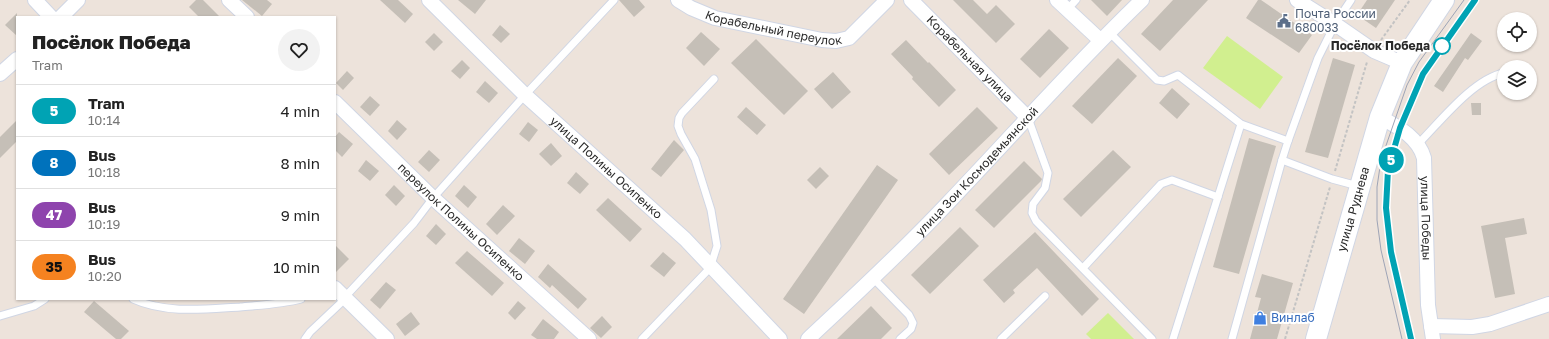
<!DOCTYPE html>
<html lang="en">
<head>
<meta charset="utf-8">
<style>
	body { margin:0; font-family:"Golos Text",sans-serif; background:#f2f2f2; color:#222; height:100vh; display:flex; flex-direction:column; font-size:15px; white-space:nowrap }
	* { box-sizing:border-box; margin:0 }
	p { font-size:13px; color:#767676 }
	.icon { flex:none; width:22px; height:22px; fill:none; stroke:currentColor; stroke-width:2; stroke-linecap:round; stroke-linejoin:round }
	.map { position:relative; flex:1; overflow:hidden }
	.details { position:absolute; left:16px; top:16px; width:320px; height:284px; display:flex; flex-direction:column; background:#fff; border-radius:0px; box-shadow:0 1px 3px #0004 }
	.details>* { flex:none }
	.badge { padding:0 8px; border-radius:13px; font-size:14px; line-height:26px }
	.controls { position:absolute; left:1497px; top:12px; display:grid; gap:8px }
	.controls a { display:grid; place-items:center; width:40px; height:40px; border-radius:50%; background:#fff; box-shadow:0 1px 3px #0004; font-size:20px }
	.map>.badge { position:absolute; translate:-50% -50%; box-shadow:0 0 0 2px #fff }
	.round { display:grid; place-items:center; flex:none; width:42px; height:42px; border-radius:21px; background:#f2f2f2 }
	.summary { display:flex; align-items:center; justify-content:space-between; height:68px; padding:0 16px }
	h1 { font-size:19px; font-weight:800; line-height:30px }
	ul { padding:0; list-style:none }
	li { display:flex; align-items:center; gap:12px; height:52px; padding:0 16px; border-top:1px solid #e0e0e0 }
	li div { flex:1 }
	li b { display:block; font-size:15px }
	li em { font-style:normal }
	li .badge { min-width:44px; font-weight:700; text-align:center }
	.map>svg:first-child { display:block }
</style>
</head>
<body>
<div class="map">
<svg width="1549" height="339" viewBox="0 0 1549 339">
	<rect width="100%" height="100%" fill="#ede3db"/>
	<g fill="#d1ef8f">
		<polygon points="1227,36 1283,77 1260,109 1203,68"/>
		<polygon points="1108,313 1134,339 1091,339 1086,334"/>
	</g>
	<g fill="#c5bfb7">
		<polygon points="196,0 203,0 220,17 199,17 189,7"/>
		<polygon points="242,0 267,0 272,4 262,16"/>
		<polygon points="380,0 398,0 413,14 405,23"/>
		<polygon points="458,0 486,0 475,14"/>
		<polygon points="619,0 639,0 645,7 634,17"/>
		<polygon points="953,0 973,0 987,14 996,5 1015,24 996,43"/>
		<polygon points="1091,0 1122,0 1107,16"/>
		<polygon points="1173,0 1208,0 1160,51 1141,34"/>
		<polygon points="1258,0 1261,0 1312,35 1299,53 1246,18"/>
		<polygon points="1367,0 1395,0 1376,28 1357,15"/>
		<polygon points="17,13 17,36 5,25"/>
		<polygon points="500,25 510,34 501,43 492,35"/>
		<polygon points="1049,29 1069,48 1040,78 1020,59"/>
		<polygon points="701,32 720,49 704,66 686,48"/>
		<polygon points="434,33 443,42 434,51 425,42"/>
		<polygon points="1471,33 1482,41 1468,60 1465,58 1443,92 1434,86"/>
		<polygon points="756,39 808,91 784,115 731,63"/>
		<polygon points="906,40 928,63 929,62 956,90 939,107 912,79 913,77 891,54"/>
		<polygon points="1118,58 1137,76 1092,124 1072,106"/>
		<polygon points="1333,58 1355,65 1328,158 1305,152"/>
		<polygon points="462,60 470,68 460,79 451,71"/>
		<polygon points="347,71 354,78 343,90 336,83"/>
		<polygon points="833,72 851,92 832,109 814,89"/>
		<polygon points="485,81 498,93 489,103 476,92"/>
		<polygon points="1172,88 1190,104 1177,119 1159,103"/>
		<polygon points="370,96 380,105 370,116 360,107"/>
		<polygon points="1471,103 1481,103 1481,115 1472,115"/>
		<polygon points="746,107 766,125 757,135 737,117"/>
		<polygon points="977,107 998,128 949,175 929,154"/>
		<polygon points="17,120 17,141 0,158 0,137"/>
		<polygon points="397,120 407,129 397,140 388,131"/>
		<polygon points="528,122 538,130 529,142 519,134"/>
		<polygon points="339,132 353,144 342,157 335,150 335,137"/>
		<polygon points="1249,138 1276,146 1239,274 1213,267"/>
		<polygon points="674,140 684,150 661,177 651,169"/>
		<polygon points="551,143 562,156 551,166 539,154"/>
		<polygon points="429,150 440,160 429,172 418,162"/>
		<polygon points="1113,150 1131,167 1081,217 1063,199"/>
		<polygon points="366,160 379,171 370,181 358,171"/>
		<polygon points="1024,161 1042,179 1041,181 994,228 975,210"/>
		<polygon points="877,165 898,180 804,314 783,299"/>
		<polygon points="820,167 829,176 816,189 807,180"/>
		<polygon points="576,172 589,184 580,194 567,183"/>
		<polygon points="394,185 405,196 396,206 385,195"/>
		<polygon points="464,185 477,197 468,208 455,196"/>
		<polygon points="608,198 642,229 630,242 596,210"/>
		<polygon points="503,205 515,216 497,235 486,224"/>
		<polygon points="1524,218 1527,234 1505,238 1515,294 1495,298 1481,226"/>
		<polygon points="436,224 446,234 436,245 426,236"/>
		<polygon points="960,227 979,246 930,294 911,275"/>
		<polygon points="1035,232 1099,299 1082,316 1037,268 1013,290 1015,293 1004,303 983,280"/>
		<polygon points="519,238 535,251 525,264 509,251"/>
		<polygon points="335,245 349,259 335,273"/>
		<polygon points="467,251 504,283 492,296 455,263"/>
		<polygon points="663,252 676,263 664,277 650,266"/>
		<polygon points="548,264 587,299 578,309 552,285 550,288 538,277"/>
		<polygon points="1262,274 1293,283 1277,339 1250,339 1261,298 1255,297"/>
		<polygon points="386,282 396,290 380,309 370,300"/>
		<polygon points="94,301 129,331 121,339 116,339 84,312"/>
		<polygon points="518,301 526,308 515,320 508,313"/>
		<polygon points="871,306 892,328 881,339 837,339"/>
		<polygon points="411,312 420,324 405,336 396,324"/>
		<polygon points="602,316 612,327 601,338 590,328"/>
		<polygon points="543,319 559,332 554,339 537,339 531,335"/>
	</g>
	<g fill="none" stroke-linecap="round" stroke-linejoin="round">
		<g stroke="#d0d6e4" stroke-width="9">
			<g id="lane">
				<polyline points="1067,10 1076,0"/>
				<polyline points="1109,32 1157,80 1164,81 1178,75 1241,124 1288,141 1282,160 1332,179 1358,186"/>
				<polyline points="1028,118 1048,173 1045,188 1033,204 1032,213 1036,221 1152,339"/>
				<polyline points="1288,141 1318,58 1335,24 1351,0"/>
				<path d="M1418,144C1440,122 1473,79 1504,73"/>
				<polyline points="1083,268 1161,184 1172,180 1218,197"/>
				<polyline points="873,278 909,315 913,323 911,329 900,339"/>
				<polyline points="344,298 414,223 433,198 525,95 614,0"/>
				<path d="M133,299C166,314 205,309 240,307C261,305 282,304 301,299"/>
				<polyline points="0,316 34,306 45,299"/>
				<polyline points="305,339 310,332 346,298"/>
				<polyline points="642,339 710,268 717,246 711,210 695,159 681,134 678,126 679,118 682,113 714,79"/>
				<polyline points="1001,339 1045,296"/>
				<polyline points="1173,339 1241,124"/>
				<polyline points="1232,339 1282,160"/>
			</g>
		</g>
		<g stroke="#d0d6e4" stroke-width="16">
			<g id="street">
				<polyline points="35,0 51,17"/>
				<polyline points="229,0 247,17"/>
				<path id="s1" d="M429,0L525,95L685,239L780,339"/>
				<path id="s2" d="M678,0L691,8L715,18L822,40L836,41L849,38L887,0"/>
				<path id="s3" d="M911,0L1028,118"/>
				<polyline points="1057,0 1100,40"/>
				<polyline points="1297,0 1335,24 1374,51 1402,63"/>
				<polyline points="61,17 78,0"/>
				<polyline points="0,74 17,59"/>
				<path id="s4" d="M335,102L433,198L589,339"/>
				<path id="s5" d="M1380,117C1398,127 1418,137 1424,158L1428,305L1433,339"/>
				<polyline points="335,288 387,339"/>
				<polyline points="1431,326 1472,327 1490,324 1549,304"/>
				<path id="s6" d="M808,339C855,295 903,251 947,204C1012,136 1074,65 1142,0"/>
			</g>
		</g>
		<g stroke="#d0d6e4" stroke-width="22">
			<g id="secondary">
				<path id="s7" d="M1316,339L1380,117L1402,63L1444,0"/>
			</g>
		</g>
		<g stroke="#c3c3c3" stroke-width="2" stroke-dasharray="3 2" stroke-linecap="butt">
			<polyline points="1381,40 1410,0"/>
			<polyline points="1335,171 1367,62"/>
			<polyline points="1285,339 1330,187"/>
		</g>
		<use href="#lane" stroke="#fff" stroke-width="7"/>
		<use href="#street" stroke="#fff" stroke-width="14"/>
		<use href="#secondary" stroke="#fff" stroke-width="20"/>
		<g stroke="#9ea4b6" stroke-width="1">
			<polyline points="1402,339 1381,250 1377,220 1377,187 1381,160 1407,85 1419,62 1464,0"/>
			<polyline points="1411,339 1391,252 1386,208 1388,170 1400,128 1423,74 1475,0"/>
		</g>
	</g>
	<g fill="none" stroke-linecap="round" stroke-linejoin="round">
		<g stroke="#fff" stroke-width="9">
			<polyline id="line" points="1411,339 1391,252 1386,208 1388,170 1400,128 1423,74 1475,0"/>
		</g>
		<use href="#line" stroke="#00a3b4" stroke-width="6"/>
	</g>
	<defs>
		<g id="civic-bare" transform="scale(1.08)"><path d="M-.6-6.5H3V-4.5H.6V-3L4-1V1h2V6H-6V1h2V-1L-.6-3ZM-1.2 2.5V6h2.4V2.5Z" fill="#5c6f8a" stroke="#fff" stroke-width="2.5" paint-order="stroke"/></g>
		<g id="shop-bare" transform="scale(1.08)"><path d="M-5-2.5h2.3a2.7 3.5 0 0 1 5.4 0H5L5.5 6h-11ZM-1.5-2.5h3a1.5 2.3 0 0 0-3 0Z" fill="#3f7fe0" stroke="#fff" stroke-width="2.5" paint-order="stroke"/></g>
	</defs>
	<g fill-rule="evenodd">
		<use href="#civic-bare" x="1284" y="21"/>
		<use href="#shop-bare" x="1260" y="318"/>
	</g>
	<circle fill="#fff" stroke="#00a3b4" stroke-width="2" cx="1442" cy="46" r="8"/>
	<g text-anchor="middle" stroke-width="4" stroke-linejoin="round" paint-order="stroke">
		<g font-size="12" fill="#4e5e75" stroke="#fff" text-anchor="start">
			<text x="1295" y="18">Почта России<tspan x="1295" dy="14">680033</tspan></text>
		</g>
		<g font-size="12" fill="#2a2a2a" stroke="#fff">
			<text dy="4" stroke="none"><textPath href="#s2" startOffset="101">Корабельный переулок</textPath></text>
			<text dy="4" stroke="none"><textPath href="#s3" startOffset="83">Корабельная улица</textPath></text>
			<text dy="4" stroke="none"><textPath href="#s1" startOffset="244">улица Полины Осипенко</textPath></text>
			<text dy="4" stroke="none"><textPath href="#s6" startOffset="238">улица Зои Космодемьянской</textPath></text>
			<text dy="4" stroke="none"><textPath href="#s7" startOffset="135">улица Руднева</textPath></text>
			<text dy="4" stroke="none"><textPath href="#s5" startOffset="122">улица Победы</textPath></text>
			<text dy="4" stroke="none"><textPath href="#s4" startOffset="174">переулок Полины Осипенко</textPath></text>
		</g>
		<g font-size="12" font-weight="bold" fill="#2a2a2a" stroke="#fff" text-anchor="end">
			<text x="1430" y="50">Посёлок Победа</text>
		</g>
		<g font-size="12" fill="#366cbe" stroke="#fff" text-anchor="start">
			<text x="1271" y="322">Винлаб</text>
		</g>
	</g>
</svg>
<div class="controls">
<a><svg class="icon" aria-label="locate" viewBox="0 0 24 24"><circle cx="12" cy="12" r="6"/><path d="M12 2v4M12 18v4M2 12h4M18 12h4"/></svg></a>
<a><svg class="icon" aria-label="layers" viewBox="0 0 24 24"><path d="M12 4l9 5-9 5-9-5zM3 14l9 5 9-5"/></svg></a>
</div>
<b class="badge" style="left:1391px;top:160px;background:#00a3b4;color:#fff">5</b>
<section class="details">
<div class="summary"><div><h1>Посёлок Победа</h1><p>Tram</p></div><a class="round"><svg class="icon" aria-label="heart" viewBox="0 0 24 24"><path d="M12 20l-8-8c-3-5 5-10 8-4 3-6 11-1 8 4z"/></svg></a></div>
<ul>
<li><span class="badge" style="background:#00a3b4;color:#fff">5</span><div><b>Tram</b><p>10:14</p></div><em>4 min</em></li>
<li><span class="badge" style="background:#0072bc;color:#fff">8</span><div><b>Bus</b><p>10:18</p></div><em>8 min</em></li>
<li><span class="badge" style="background:#8e44ad;color:#fff">47</span><div><b>Bus</b><p>10:19</p></div><em>9 min</em></li>
<li><span class="badge" style="background:#f58220;color:#111">35</span><div><b>Bus</b><p>10:20</p></div><em>10 min</em></li>
</ul>
</section>
</div>
</body>
</html>
